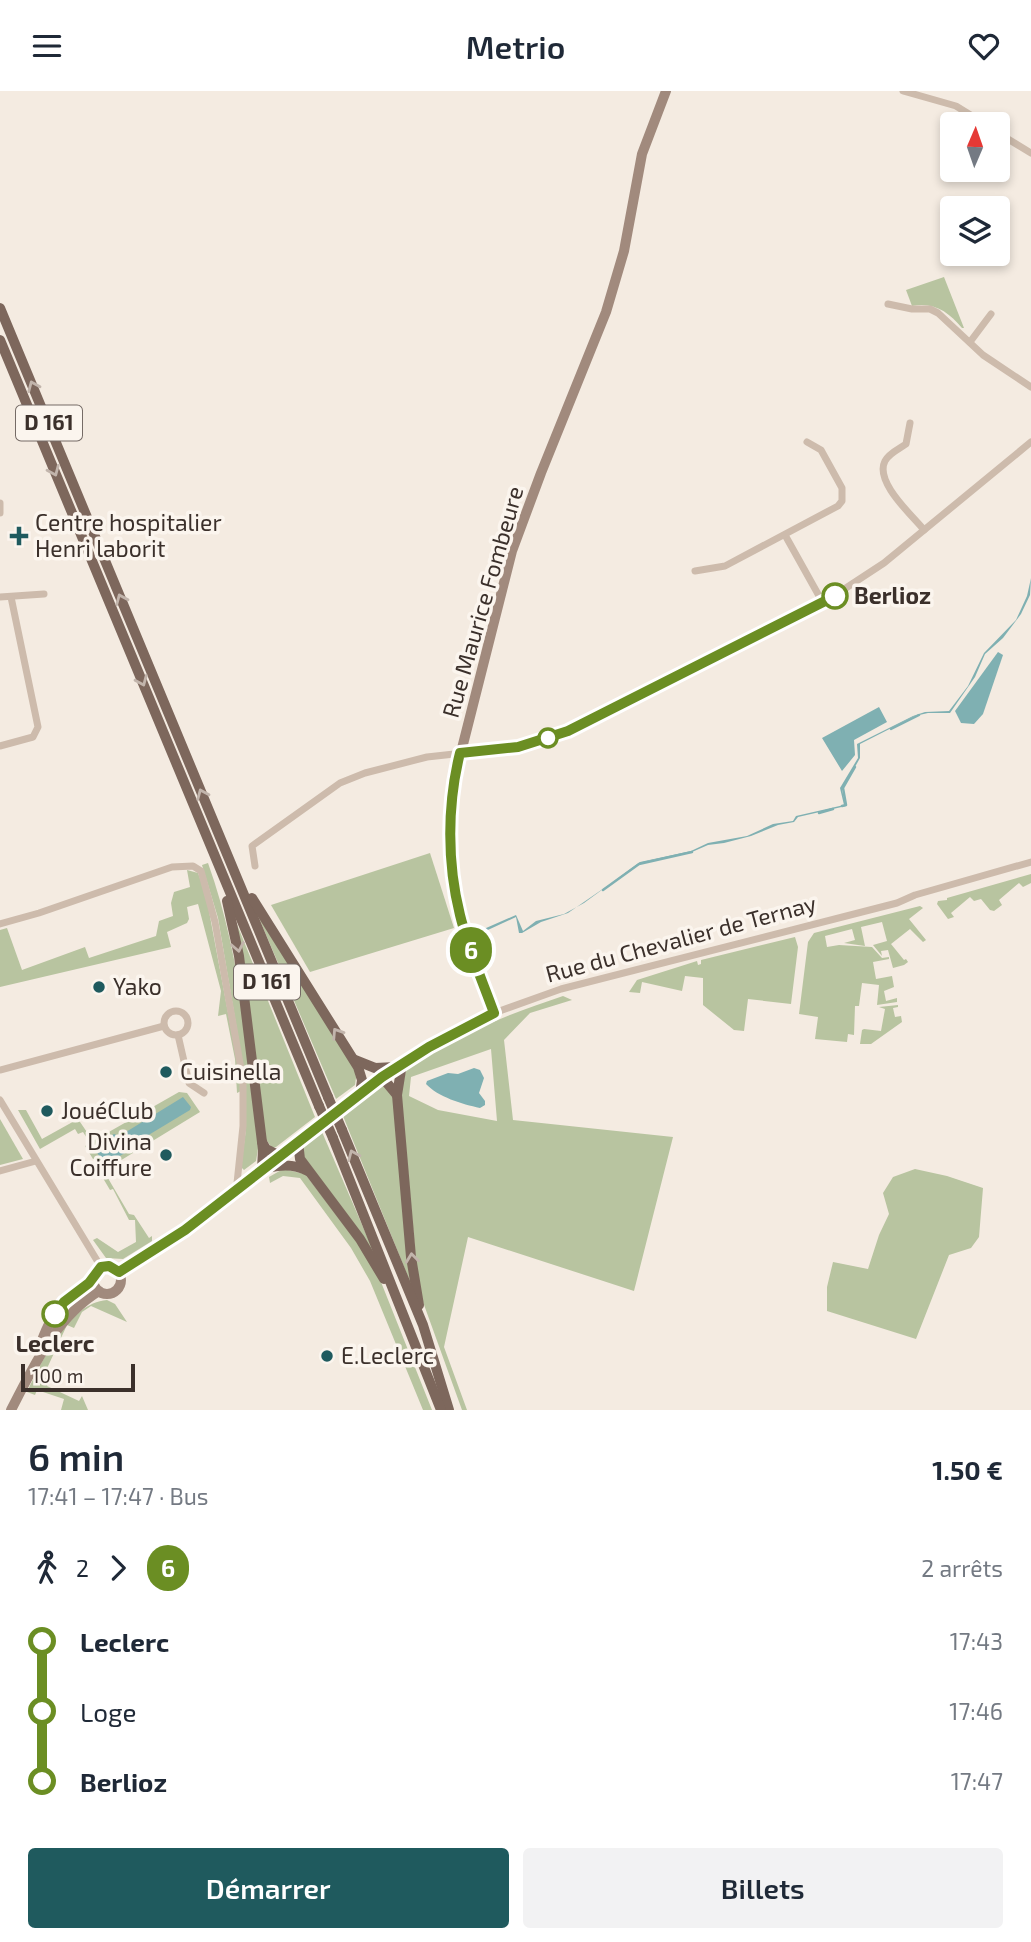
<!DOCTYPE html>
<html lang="fr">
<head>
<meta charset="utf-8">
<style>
	body { margin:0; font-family:"Exo 2",sans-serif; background:#f2f2f3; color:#1f2937; height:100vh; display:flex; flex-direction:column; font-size:26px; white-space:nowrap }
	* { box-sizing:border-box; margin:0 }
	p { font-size:23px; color:#747a83 }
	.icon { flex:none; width:38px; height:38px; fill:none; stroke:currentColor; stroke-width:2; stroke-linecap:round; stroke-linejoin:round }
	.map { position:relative; height:1319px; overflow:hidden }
	.panel { display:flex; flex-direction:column; background:#fff; flex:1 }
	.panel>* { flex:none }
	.badge { padding:0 14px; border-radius:23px; font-size:24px; line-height:46px }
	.needle { width:46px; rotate:2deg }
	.tools { position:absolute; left:940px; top:21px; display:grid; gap:14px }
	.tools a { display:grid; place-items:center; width:70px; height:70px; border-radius:7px; background:#fff; box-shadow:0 4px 10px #0003; font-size:35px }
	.scale { position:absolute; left:21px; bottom:18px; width:114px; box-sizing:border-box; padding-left:7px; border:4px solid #3b302b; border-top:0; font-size:19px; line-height:24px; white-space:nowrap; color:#3b302b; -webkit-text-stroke:5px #fbf5ee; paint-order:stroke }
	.map>.badge { position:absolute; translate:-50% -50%; box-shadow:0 0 0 4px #fff }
	.legs { display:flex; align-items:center; gap:10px; height:77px; padding:0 28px; font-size:23px }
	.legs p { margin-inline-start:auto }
	.head { display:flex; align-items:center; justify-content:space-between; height:119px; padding:0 28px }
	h1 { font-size:38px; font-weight:600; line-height:52px }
	.action { display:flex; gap:14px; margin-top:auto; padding:14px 28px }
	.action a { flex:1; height:80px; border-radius:7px; background:#1f5a5e; color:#fff; font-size:28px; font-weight:600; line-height:80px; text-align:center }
	.action a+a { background:#f2f2f3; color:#1f2937 }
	ul { padding:0 28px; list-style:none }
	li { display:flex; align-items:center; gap:24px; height:70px; font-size:26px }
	li i { display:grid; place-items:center; width:10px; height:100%; margin:0 9px; background:currentColor }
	li i::after { content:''; width:18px; height:18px; margin:-9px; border:5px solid; border-radius:50%; background:#fff }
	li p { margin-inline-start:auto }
	li:first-child i { background:linear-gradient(#0000 50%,currentColor 0) }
	li:last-child i { background:linear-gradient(currentColor 50%,#0000 0) }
	header { display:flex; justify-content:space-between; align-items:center; height:91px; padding:0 28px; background:#fff; font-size:32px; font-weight:600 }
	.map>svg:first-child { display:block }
</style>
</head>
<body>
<header><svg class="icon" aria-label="menu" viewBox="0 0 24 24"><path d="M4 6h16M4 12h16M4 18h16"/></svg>Metrio<svg class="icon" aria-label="heart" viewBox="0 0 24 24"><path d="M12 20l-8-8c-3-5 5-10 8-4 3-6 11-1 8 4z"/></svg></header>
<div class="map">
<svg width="1031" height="1319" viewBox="0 0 1031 1319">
	<rect width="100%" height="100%" fill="#f4ebe1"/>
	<g fill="#b8c4a0" fill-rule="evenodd">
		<path d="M944,186L964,237H962C948,221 935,211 912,215L906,199Z"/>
		<polygon points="430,762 454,837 310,881 271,814"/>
		<path d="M208,772C240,861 248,958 259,1052L256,1070L244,1079L241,1076L246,1038V992L218,827L202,774Z"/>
		<polygon points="187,779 198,782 206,804 240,986 241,1000 237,1002 235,968 226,923 218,925 221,900 198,813 187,816 189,828 187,832 167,841 171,856 0,896 0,839 7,837 22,879 85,856 89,867 156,845 159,830 173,825 171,812 174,801 190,796"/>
		<polygon points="1031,783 1031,792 1023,796 1019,792 999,809 1002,814 994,820 990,819 981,808 974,810 970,806 951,822 954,826 948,828 937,813 938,810 947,809 947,807"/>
		<polygon points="920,815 923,817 909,828 926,849 923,851 910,838 891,853 904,869 906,868 908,871 904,874 893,877 888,859 881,860 882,865 873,854 887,850 882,831 861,836 865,855 844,852 855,849 852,838 825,845 827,856 839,854 872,856 882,867 889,866 889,868 873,871 876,888 892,885 894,896 884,900 886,910 897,907 897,911 877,914 879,894 862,892 859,915 855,915 854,944 848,943 847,951 815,948 818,926 799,923 808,851 814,842"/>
		<polygon points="232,821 315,1026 276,1056 272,1057 265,1047"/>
		<polygon points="258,825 355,976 356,987 355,994 336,1008"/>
		<polygon points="795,846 798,856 791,913 748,908 744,940 734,939 703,914 703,887 685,885 682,900 642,891 640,902 629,901 637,889 697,870 698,874 701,873 701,869"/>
		<path d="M563,905L572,909L530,922L504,949L513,1029L673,1046L634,1200L468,1146L444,1256L467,1319H462L423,1211L417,1182L401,1002L406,979C452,945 509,923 563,905ZM491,958L497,1030L438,1019L409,1005L411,986Z"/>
		<polygon points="898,914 898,916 893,917 895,926 901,925 902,931 871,953 860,953 862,939 864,938 881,940 885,918 879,916"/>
		<polygon points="385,992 393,1002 415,1203 343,1025"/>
		<polygon points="179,1001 187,1002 200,1021 105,1079 102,1077 129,1123 134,1124 149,1147 152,1145 152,1150 123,1168 106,1167 93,1149 97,1147 118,1161 136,1151 135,1129 129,1129 113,1098 110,1099 97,1077 101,1075 96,1067 93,1068 85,1055 90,1052 83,1041 78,1043 75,1038 40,1058 18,1019 26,1019 42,1048 78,1028 93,1050"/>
		<polygon points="0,1028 23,1068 0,1074"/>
		<polygon points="322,1041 379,1173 304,1071 302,1057"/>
		<polygon points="283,1078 305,1083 359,1153 377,1181 432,1319 423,1319 370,1190 351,1157 300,1087 283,1085 270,1092 269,1086"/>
		<polygon points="915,1078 947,1085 983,1097 979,1146 971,1157 949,1164 916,1248 827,1220 827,1196 833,1171 868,1178 879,1144 889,1123 883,1102 893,1086"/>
		<path d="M107,1209L115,1213L127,1231L91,1215L82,1221L74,1237L67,1234L43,1286L49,1289L47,1295L79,1310L82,1305L88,1319H61L64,1308L37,1299L35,1304L27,1301C42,1271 68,1212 107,1209Z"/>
	</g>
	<g fill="#7fb0b2">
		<polygon points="1031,487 1030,504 1021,523 1003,547 985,563 975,586 950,622 928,622 915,625 860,653 860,667 842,699 846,715 798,726 794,731 778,734 751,745 724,752 708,754 692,761 648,770 636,775 568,822 541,831 522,842 519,842 516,826 477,844 477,841 516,824 523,840 536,830 564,823 584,812 640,771 691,760 708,752 747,745 773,733 793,730 796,725 844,714 840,697 858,667 857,653 913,625 925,621 949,620 968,595 984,562 1016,529 1027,505"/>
		<polygon points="998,561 1003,564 983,623 974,633 961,632 955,620"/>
		<polygon points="879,616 887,631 854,649 855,664 842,680 822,647"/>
		<path d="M474,977L480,979L484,987L479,1002L485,1010V1014L480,1017C462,1013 438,1006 426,993L427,990L448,982L458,983Z"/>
		<polygon points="183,1006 191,1016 190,1019 132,1054 130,1053 125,1045 126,1041"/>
		<polygon points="114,1043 119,1045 125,1057 125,1062 107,1072 102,1071 95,1057 96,1053"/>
	</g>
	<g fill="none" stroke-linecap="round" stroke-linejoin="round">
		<g stroke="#7fb0b2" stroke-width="2.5">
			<polyline points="891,638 919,624"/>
			<polyline points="842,715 846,714 843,697 855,676"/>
			<polyline points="819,722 833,718"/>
			<polyline points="603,799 639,773 692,761"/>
		</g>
		<g stroke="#cdbbac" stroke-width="7">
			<polyline points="903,0 956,15 985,33"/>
			<polyline points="998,42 1031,62"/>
			<polyline points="888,213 912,218 930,218 938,222 983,264 1031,296"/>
			<polyline points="970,251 991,223"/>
			<path d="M910,332L906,353C899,358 889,362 885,370C874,391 913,425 924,439"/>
			<polyline points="0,412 0,422"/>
			<polyline points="785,444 823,512"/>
			<polyline points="695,480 725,475 838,415 842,410 842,397 821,359 807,351"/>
			<polyline points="0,506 44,503"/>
			<polyline points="0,655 33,646 38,636 11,506"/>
			<polyline points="255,775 252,755 340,692 365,682 427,666 518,656 568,640 823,512 884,472 1031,351"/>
			<polyline points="0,833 39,822 172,776 193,775 201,780 215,831 243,989 243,1035 237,1092 239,1097"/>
			<circle cx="176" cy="932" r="12"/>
			<polyline points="494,922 561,898 897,812 915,804 1031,771"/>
			<polyline points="178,944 189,992 204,1002"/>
			<polyline points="0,979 164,935"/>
			<polyline points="0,1009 101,1176"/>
			<polyline points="0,1080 36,1070"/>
		</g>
		<g stroke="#a18a7d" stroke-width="10">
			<circle cx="107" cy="1189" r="14"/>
			<polyline points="119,1181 185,1139 382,986 429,956 494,922 469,855 455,801 450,751 456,681 512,460 541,382 606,221 624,160 642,63 666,0"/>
			<path d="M38,1260C44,1243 51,1224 65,1211C74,1201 86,1196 94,1185"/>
			<path d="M11,1319C34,1275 55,1227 99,1200"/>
		</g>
		<g stroke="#7d675c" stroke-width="10">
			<polyline points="0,217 328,1006"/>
			<polyline points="0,249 319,1015"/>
			<polyline points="252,807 358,976 362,989 360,1004"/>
			<path d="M227,810L239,865L263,1059L262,1078C280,1074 292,1072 308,1080"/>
			<polyline points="355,969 375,977 396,976"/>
			<polyline points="402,973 397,1004 411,1166 419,1214"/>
			<polyline points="382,986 397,1004"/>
			<polyline points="342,1039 423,1234 449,1319"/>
			<polyline points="333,1047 441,1319"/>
			<polyline points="262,1051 266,1058 280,1065"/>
			<polyline points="298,1051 300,1068 360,1148 384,1188"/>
		</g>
		<g stroke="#7d675c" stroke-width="10">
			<polyline points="328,1006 342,1039"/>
			<polyline points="319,1015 333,1047"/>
		</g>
	</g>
	<defs><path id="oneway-chevron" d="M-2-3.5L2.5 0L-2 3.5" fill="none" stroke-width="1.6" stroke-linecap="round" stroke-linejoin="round" transform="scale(1.75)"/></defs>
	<g stroke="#c2b5ac">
		<use href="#oneway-chevron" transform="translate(33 295) rotate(-113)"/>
		<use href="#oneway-chevron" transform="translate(54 380) rotate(67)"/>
		<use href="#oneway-chevron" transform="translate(121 508) rotate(-113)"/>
		<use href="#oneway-chevron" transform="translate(142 590) rotate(67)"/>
		<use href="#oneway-chevron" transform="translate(202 703) rotate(-113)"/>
		<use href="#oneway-chevron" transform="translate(238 856) rotate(79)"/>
		<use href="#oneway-chevron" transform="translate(337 942) rotate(-123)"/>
		<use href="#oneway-chevron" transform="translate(353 1064) rotate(-113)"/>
		<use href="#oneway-chevron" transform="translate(412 1167) rotate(-97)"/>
	</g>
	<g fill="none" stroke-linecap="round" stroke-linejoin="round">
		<g stroke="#fff" stroke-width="16">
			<path id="line-1" d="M55,1223L64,1211L89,1192L101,1176L109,1175L119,1181L185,1139L382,986L429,956L494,922C482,889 468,857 460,824C447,772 447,714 460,662L518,656L568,640L835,505"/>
		</g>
		<use href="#line-1" stroke="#6b8e23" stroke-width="10"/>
	</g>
	<g fill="#1f5a5e" stroke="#fbf5ee" stroke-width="2.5">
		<path d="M15.5 434.5h7v7h7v7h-7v7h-7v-7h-7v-7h7z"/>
		<circle cx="99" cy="896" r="7"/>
		<circle cx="166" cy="981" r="7"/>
		<circle cx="47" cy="1020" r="7"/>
		<circle cx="166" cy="1064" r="7"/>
		<circle cx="327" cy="1265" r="7"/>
	</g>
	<g fill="#fff" stroke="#6b8e23" stroke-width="3.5">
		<circle cx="835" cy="505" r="12"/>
		<circle cx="548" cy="647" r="9"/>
		<circle cx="55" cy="1223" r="12"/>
	</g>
	<g text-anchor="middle" stroke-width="7" stroke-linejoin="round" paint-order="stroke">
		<g fill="#fbf5ee" stroke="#756b66" stroke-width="2">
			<rect x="16" y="314.5" width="66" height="35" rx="5"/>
			<rect x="234" y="873.5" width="66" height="35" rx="5"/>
		</g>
		<g font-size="21" font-weight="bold" fill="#3b302b">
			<text x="49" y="339">D 161</text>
			<text x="267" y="898">D 161</text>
		</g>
		<g font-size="23" fill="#3b302b" stroke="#fbf5ee" text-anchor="start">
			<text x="35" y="440">Centre hospitalier<tspan x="35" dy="26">Henri laborit</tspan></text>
			<text x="113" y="904">Yako</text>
			<text x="180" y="989">Cuisinella</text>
			<text x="61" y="1028">JouéClub</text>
			<text x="152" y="1059" text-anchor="end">Divina<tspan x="152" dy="26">Coiffure</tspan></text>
			<text x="341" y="1273">E.Leclerc</text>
		</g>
		<g font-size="23" font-weight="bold" fill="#3b302b" stroke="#fbf5ee" text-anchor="start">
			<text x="854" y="513">Berlioz</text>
			<text x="55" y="1261" text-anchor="middle">Leclerc</text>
		</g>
		<g font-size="23" fill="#3b302b" stroke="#fbf5ee">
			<text transform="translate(483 511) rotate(-74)" y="8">Rue Maurice Fombeure</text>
			<text transform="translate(681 848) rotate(-15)" y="8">Rue du Chevalier de Ternay</text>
		</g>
	</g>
</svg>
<div class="tools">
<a><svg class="needle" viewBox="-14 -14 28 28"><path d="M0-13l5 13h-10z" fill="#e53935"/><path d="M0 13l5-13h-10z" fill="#747a83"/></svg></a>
<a><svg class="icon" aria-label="layers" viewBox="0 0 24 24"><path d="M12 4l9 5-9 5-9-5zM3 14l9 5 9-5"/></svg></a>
</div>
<div class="scale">100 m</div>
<b class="badge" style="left:471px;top:859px;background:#6b8e23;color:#fff">6</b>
</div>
<section class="panel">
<div class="head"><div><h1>6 min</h1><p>17:41 – 17:47 · Bus</p></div><b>1.50 €</b></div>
<div class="legs"><svg class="icon" aria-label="walk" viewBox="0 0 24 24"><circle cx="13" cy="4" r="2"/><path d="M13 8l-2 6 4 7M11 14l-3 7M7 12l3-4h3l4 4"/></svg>2<svg class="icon" aria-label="forward" viewBox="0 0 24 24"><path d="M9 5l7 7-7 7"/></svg><b class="badge" style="background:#6b8e23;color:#fff">6</b><p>2 arrêts</p></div>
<ul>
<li><i style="color:#6b8e23"></i><b>Leclerc</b><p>17:43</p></li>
<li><i style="color:#6b8e23"></i><span>Loge</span><p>17:46</p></li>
<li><i style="color:#6b8e23"></i><b>Berlioz</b><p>17:47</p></li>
</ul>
<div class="action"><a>Démarrer</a><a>Billets</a></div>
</section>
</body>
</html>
